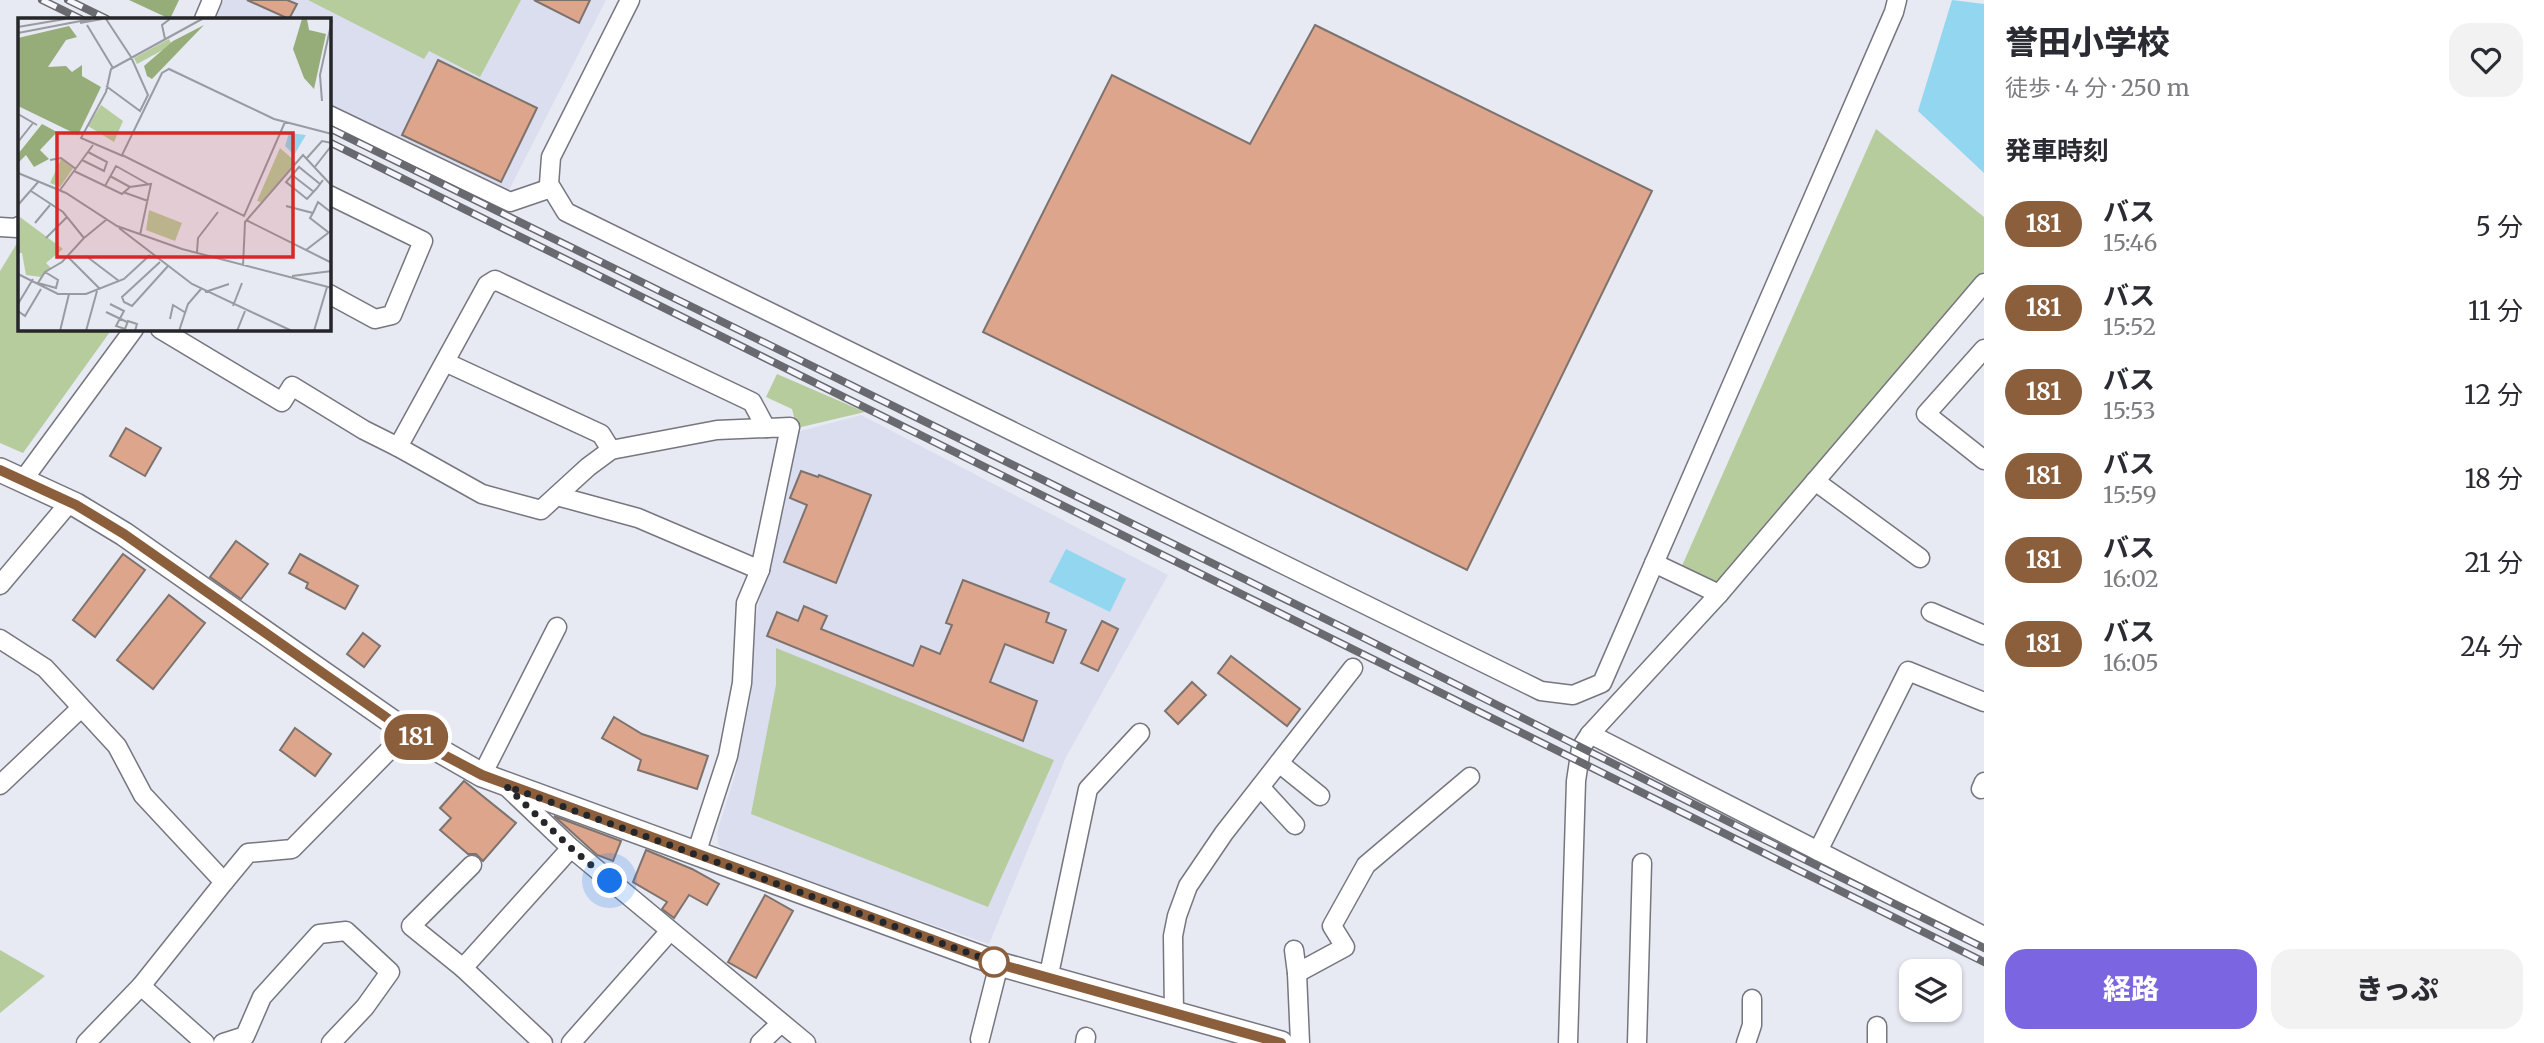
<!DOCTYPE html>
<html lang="ja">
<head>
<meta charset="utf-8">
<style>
	body { margin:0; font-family:Merriweather,"Noto Sans JP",serif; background:#f2f2f3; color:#2b2b33; height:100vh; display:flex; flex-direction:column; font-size:26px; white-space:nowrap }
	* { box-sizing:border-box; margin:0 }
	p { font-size:23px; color:#7c7c81 }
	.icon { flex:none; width:38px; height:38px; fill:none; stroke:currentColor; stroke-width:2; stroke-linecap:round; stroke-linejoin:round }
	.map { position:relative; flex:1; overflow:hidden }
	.panel { display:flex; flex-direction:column; background:#fff; width:560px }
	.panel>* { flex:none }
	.badge { padding:0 14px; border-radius:23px; font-size:24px; line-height:46px }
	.tools { position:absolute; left:1899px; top:959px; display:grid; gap:14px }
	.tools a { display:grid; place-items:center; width:63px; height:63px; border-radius:14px; background:#fff; box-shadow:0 2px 5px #0004; font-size:35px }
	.you { position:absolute; width:35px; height:35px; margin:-18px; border:5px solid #fff; border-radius:50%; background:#1a73e8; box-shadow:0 0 0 10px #1a73e833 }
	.map>.badge { position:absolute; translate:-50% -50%; box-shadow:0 0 0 4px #fff }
	h2 { padding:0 21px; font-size:26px; line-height:63px }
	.round { display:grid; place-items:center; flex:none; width:74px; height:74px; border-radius:21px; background:#f2f2f3 }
	.head { display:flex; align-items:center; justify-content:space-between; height:119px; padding:0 21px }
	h1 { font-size:33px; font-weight:800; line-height:52px }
	.cta { display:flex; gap:14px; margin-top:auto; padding:14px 21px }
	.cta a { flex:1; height:80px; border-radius:21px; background:#7b65e0; color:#fff; font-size:28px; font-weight:800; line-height:80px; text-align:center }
	.cta a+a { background:#f2f2f3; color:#2b2b33 }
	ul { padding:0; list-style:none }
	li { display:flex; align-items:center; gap:21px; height:84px; padding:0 21px }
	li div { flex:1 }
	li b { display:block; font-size:26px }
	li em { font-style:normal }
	li .badge { min-width:77px; font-weight:700; text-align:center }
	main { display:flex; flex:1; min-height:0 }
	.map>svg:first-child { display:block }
</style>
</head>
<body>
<main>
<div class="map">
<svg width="1984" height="1043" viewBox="0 0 1984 1043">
	<rect width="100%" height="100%" fill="#e7e9f3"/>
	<g fill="#dbdeef">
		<polygon points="224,0 606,0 506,196 329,108 329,19 214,19"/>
		<polygon points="861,415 1168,575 1066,757 989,944 727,854 718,844 717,832 735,775 751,695 752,635 797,432"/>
	</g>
	<g fill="#b7cc9d">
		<polygon points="308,0 521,0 480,77 429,51 424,59"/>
		<polygon points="1876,129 1984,217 1984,271 1723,581 1714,583 1681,568"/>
		<polygon points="19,240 19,329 112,329 23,453 0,443 0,271"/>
		<polygon points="777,374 865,412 797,428 792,409 766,397"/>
		<polygon points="776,648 1054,760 988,907 751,814 776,685"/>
		<polygon points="0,950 45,976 0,1013"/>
	</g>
	<polygon fill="#96ad7a" points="129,0 179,0 170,19"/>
	<g fill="#92d7ef">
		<polygon points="1952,0 1984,4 1984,173 1918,111"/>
		<polygon points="1066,549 1126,579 1110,612 1049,582"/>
	</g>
	<g fill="#dda58b" stroke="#7d736e" stroke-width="2">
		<polygon points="247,0 287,0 297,4 289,19"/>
		<polygon points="534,0 590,0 579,23"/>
		<polygon points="1315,25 1652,191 1467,570 983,332 1112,75 1250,144"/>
		<polygon points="438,60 537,108 501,182 402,135"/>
		<polygon points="126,428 161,448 145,476 110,456"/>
		<polygon points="801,471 818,477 819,475 871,495 836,583 784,562 807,505 790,498"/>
		<polygon points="236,541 268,564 241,599 210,577"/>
		<polygon points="123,554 145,570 95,637 73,620"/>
		<polygon points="300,554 358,586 345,609 306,588 308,583 289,573"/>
		<polygon points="963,580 1049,613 1046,622 1066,630 1053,663 1005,644 990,682 1037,701 1023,741 767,636 777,612 798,621 804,606 827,616 821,629 913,666 921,646 940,654 952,625 946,623"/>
		<polygon points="169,595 205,623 153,689 117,660"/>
		<polygon points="1102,621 1118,629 1098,671 1081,663"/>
		<polygon points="363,633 380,646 364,667 347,654"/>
		<polygon points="1231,656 1300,709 1287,726 1218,673"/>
		<polygon points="1192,682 1206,695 1178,724 1165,711"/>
		<polygon points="614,717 642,734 708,756 697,789 638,770 641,760 602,738"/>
		<polygon points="295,728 331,754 315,776 280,750"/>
		<polygon points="464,781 516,823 483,861 476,854 468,854 440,830 451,818 440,808"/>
		<polygon points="554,816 621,841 613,861 597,855"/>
		<polygon points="646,850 692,869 719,884 707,905 689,895 674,918 662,909 667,902 633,882"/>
		<polygon points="765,895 793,911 756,978 728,962"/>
	</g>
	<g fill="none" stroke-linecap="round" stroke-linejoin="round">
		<g stroke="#75767f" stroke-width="21">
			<g id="minor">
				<polyline points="630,0 551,157 549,184 566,212 1541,691 1573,695 1602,683 1894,12 1897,0"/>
				<polyline points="204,19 212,0"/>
				<polyline points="329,115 510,202 551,188"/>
				<polyline points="329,195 423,241 392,315 375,319 329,294"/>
				<polyline points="0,227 17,228 19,226"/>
				<polyline points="160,329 282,402 292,386 364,430 398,447 482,494 541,510 588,467 611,450 717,430 790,427 760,570 746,603 742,683 728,756 696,854"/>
				<polyline points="1984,349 1926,414 1984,460"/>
				<polyline points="445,362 601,434 611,450"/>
				<polyline points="398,447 487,285 495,280 752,402 766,428"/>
				<polyline points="23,480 134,329"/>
				<polyline points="1815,481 1920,558"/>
				<polyline points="557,496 638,518 760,570"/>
				<polyline points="1654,563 1719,594"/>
				<polyline points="0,585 70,502"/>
				<polyline points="1931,612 1984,635"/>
				<polyline points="0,639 45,668 117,746 143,795 224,882 141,986 86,1043"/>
				<polyline points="1590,734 1984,936"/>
				<polyline points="1279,763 1320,796"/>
				<polyline points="482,775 557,627"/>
				<polyline points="0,785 81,708"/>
				<polyline points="506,786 571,848 806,1043"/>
				<polyline points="1260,787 1295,825"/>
				<polyline points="1981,789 1984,782"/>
				<polyline points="1818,851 1908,671 1984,702"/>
				<polyline points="224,882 248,853 292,849 407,732"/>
				<polyline points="1294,950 1297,973 1300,1043"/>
				<polyline points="463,968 411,926 472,865"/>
				<polyline points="1297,973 1345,947 1332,926 1366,865 1470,777"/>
				<polyline points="1048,979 1088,789 1140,733"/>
				<polyline points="141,986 205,1043"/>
				<polyline points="1174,1014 1173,936 1177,916 1188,886 1224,833 1353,668"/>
				<polyline points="980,1039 999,964"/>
				<polyline points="223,1043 245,1036 262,997 319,934 346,931 390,972 365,1007 331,1043"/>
				<polyline points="543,1043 463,968 571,848"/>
				<polyline points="571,1043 670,931"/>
				<polyline points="760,1043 781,1023"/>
				<polyline points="1085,1043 1086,1037"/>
				<polyline points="1568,1043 1576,781 1581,748 1590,734 1719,594 1984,283"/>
				<polyline points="1637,1043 1642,863"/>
				<polyline points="1746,1043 1752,1025 1752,999"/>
				<polyline points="1877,1043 1877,1026"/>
			</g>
		</g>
		<g stroke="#75767f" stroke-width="26">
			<polyline id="major" points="0,470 76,505 124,534 407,732 482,775 999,964 1281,1043"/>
		</g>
		<use href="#minor" stroke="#fff" stroke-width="18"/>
		<use href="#major" stroke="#fff" stroke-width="23"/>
		<g stroke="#696a70" stroke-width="8">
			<g id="rail">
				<polyline points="42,0 81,19"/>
				<polyline points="68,0 107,19"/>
				<polyline points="329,128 1362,637 1755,835 1984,948"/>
				<polyline points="329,142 1984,962"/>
			</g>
		</g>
		<use href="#rail" stroke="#f5f6ff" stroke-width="5" stroke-dasharray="16" stroke-linecap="butt"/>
	</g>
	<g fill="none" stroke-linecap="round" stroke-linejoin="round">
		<g stroke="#fff" stroke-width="16">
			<polyline id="line" points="0,470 76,505 124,534 407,732 442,754 482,775 999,964 1281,1043"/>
		</g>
		<use href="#line" stroke="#8b5e3c" stroke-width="10"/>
		<polyline stroke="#252629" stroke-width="7" stroke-dasharray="0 12.6" points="610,881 571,848 506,786 999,964 994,962"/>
	</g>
	<circle fill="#fff" stroke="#8b5e3c" stroke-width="3.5" cx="994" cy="962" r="14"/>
	<g transform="translate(18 18)">
		<rect width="313" height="313" fill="#e7e9f3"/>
		<path d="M151,21L154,27L119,46L116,40ZM83,87L105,103L96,124L70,108ZM262,130L278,144L243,184L239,183ZM43,141L56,149L42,169L32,165ZM131,192L164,205L157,223L128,212ZM2,199L45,231L28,245L33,250L23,259L8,257L4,235H0Z" fill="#b7cc9d"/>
		<path d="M284,1H289L291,12L308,16L296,71L286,60L275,31ZM186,7L134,61L129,58L126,48L155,23ZM51,8L59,19L48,22L30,49L48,48L54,54L64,47V58L83,69L60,117L0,88V20ZM24,106L39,114L22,132L31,141L16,149L8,137L0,145V136Z" fill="#96ad7a"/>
		<path d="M271,115L288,117L276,137L267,128Z" fill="#92d7ef"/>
		<path fill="none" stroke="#999ba2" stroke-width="2" d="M88,1L113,39L130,77L122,93L88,68M62,5L84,1M69,7L95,50M0,9L47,1M0,15L73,1M147,21L144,7L152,1M304,83L302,57L314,2M0,96L19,107M267,104L226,198L104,137L144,55L151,51L256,101L314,116M0,124L15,105M105,138L63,120L88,74L93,51L184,1M288,141L304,123L314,125M32,142L43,140L58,151M64,142L86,153L89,144L70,134M296,150L314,127M56,153L104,176L112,169L133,166L122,217M0,155L48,175L99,208L164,231L314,270M274,157L296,174M92,158L112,169M302,166L281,149L268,164L289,181L299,170L305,162M87,168L98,148L130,166M42,172L75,127M13,173L45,194L66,220L44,244L27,254L20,265L38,270L40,262L27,254M105,174L130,183M0,187L21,163M268,188L295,195L300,184L314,195M295,195L292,200L310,214M228,202L314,245M17,205L32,187M101,210L174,266L274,313M28,220L49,199M66,220L88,202M288,232L314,212M179,234L180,220L200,194M68,238L101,263M50,239L82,271M142,244L104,279L106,284L114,288L150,248M225,248L227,204L285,137L314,168M0,256L40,276H68L106,261L132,237M274,258L314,253M187,274L211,266M0,286L15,261M92,286L106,293L98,308L107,311L110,303L119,306L117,313M215,288L224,265M0,293L7,298L23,271M88,294L109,304M152,301L155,287L168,295M42,313L51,276M68,313L79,273M161,313L170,286L183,271M219,313L227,293M296,313L309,269"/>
		<path fill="#d62828" fill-opacity="0.15" stroke="#d62828" stroke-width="3.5" d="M39,115H275V239H39Z"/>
		<rect width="313" height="313" fill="none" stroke="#252629" stroke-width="3.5"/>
	</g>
</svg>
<div class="tools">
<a><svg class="icon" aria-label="layers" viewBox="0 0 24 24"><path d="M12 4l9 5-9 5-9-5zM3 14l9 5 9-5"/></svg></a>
</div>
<div class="you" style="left:610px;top:881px"></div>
<b class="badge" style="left:416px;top:737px;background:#8b5e3c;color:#fff">181</b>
</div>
<section class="panel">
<div class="head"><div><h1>誉田小学校</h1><p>徒歩 · 4 分 · 250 m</p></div><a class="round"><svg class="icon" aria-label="heart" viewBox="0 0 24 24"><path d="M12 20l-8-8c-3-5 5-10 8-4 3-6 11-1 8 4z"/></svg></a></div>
<h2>発車時刻</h2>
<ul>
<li><span class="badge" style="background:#8b5e3c;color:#fff">181</span><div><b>バス</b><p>15:46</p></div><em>5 分</em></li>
<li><span class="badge" style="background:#8b5e3c;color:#fff">181</span><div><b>バス</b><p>15:52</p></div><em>11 分</em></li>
<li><span class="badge" style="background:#8b5e3c;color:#fff">181</span><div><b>バス</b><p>15:53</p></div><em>12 分</em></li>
<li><span class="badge" style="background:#8b5e3c;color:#fff">181</span><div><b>バス</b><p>15:59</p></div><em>18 分</em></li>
<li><span class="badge" style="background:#8b5e3c;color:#fff">181</span><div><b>バス</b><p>16:02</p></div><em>21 分</em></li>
<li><span class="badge" style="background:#8b5e3c;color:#fff">181</span><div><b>バス</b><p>16:05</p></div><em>24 分</em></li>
</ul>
<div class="cta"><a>経路</a><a>きっぷ</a></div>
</section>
</main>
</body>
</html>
